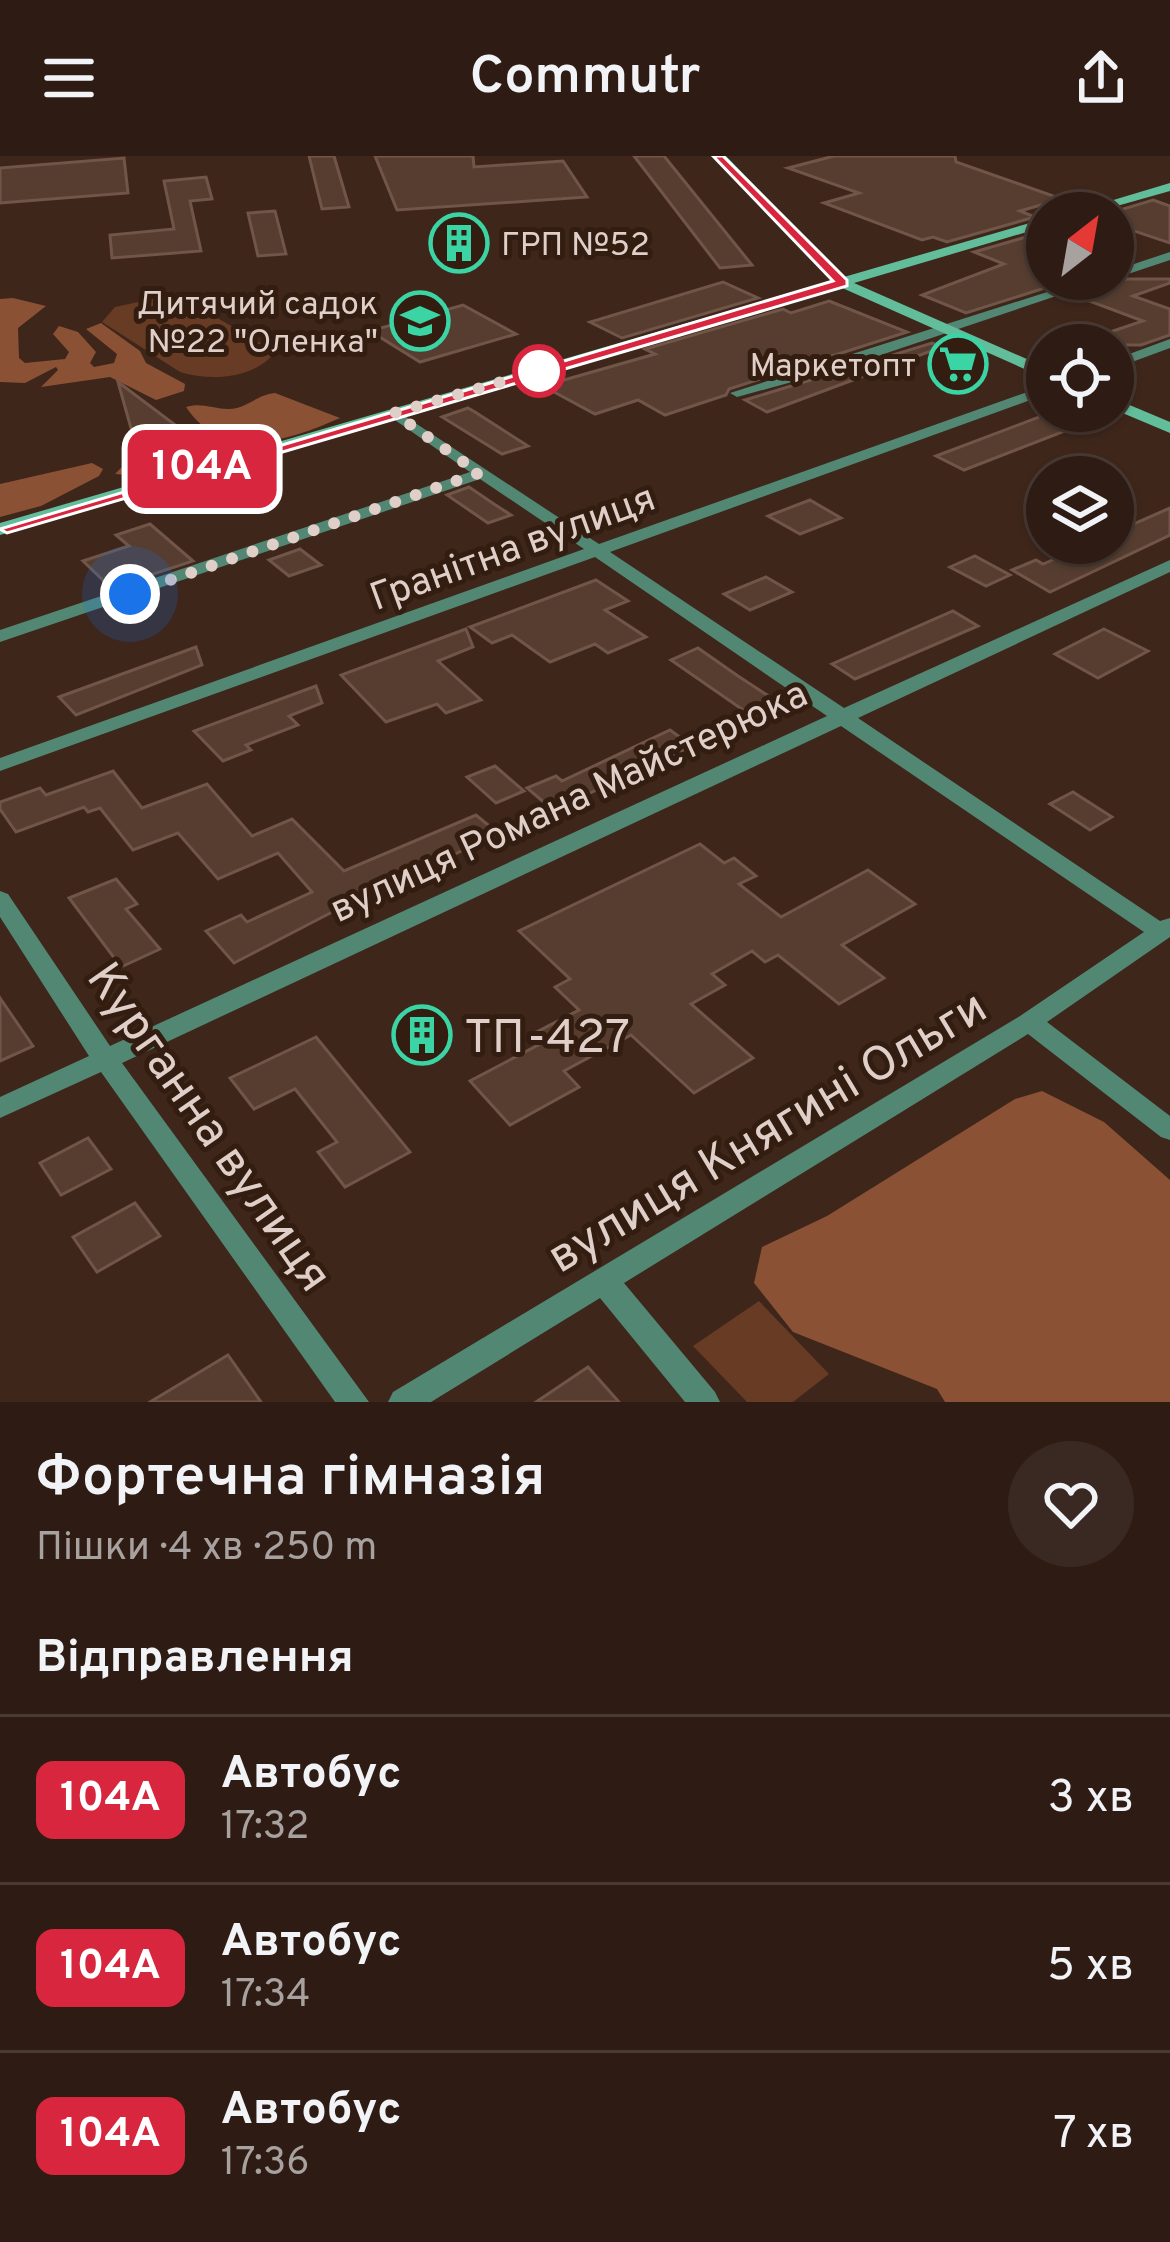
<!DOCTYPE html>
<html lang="uk">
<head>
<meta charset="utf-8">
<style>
	body { margin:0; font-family:Overpass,sans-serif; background:#3a2922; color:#f1f3f6; height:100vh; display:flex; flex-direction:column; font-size:45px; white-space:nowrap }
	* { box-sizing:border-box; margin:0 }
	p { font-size:39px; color:#a7a1a0 }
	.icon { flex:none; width:66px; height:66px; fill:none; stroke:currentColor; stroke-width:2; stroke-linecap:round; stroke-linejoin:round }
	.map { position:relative; height:1246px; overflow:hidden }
	.panel { display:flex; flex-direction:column; background:#2e1c14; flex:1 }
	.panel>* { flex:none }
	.badge { padding:0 24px; border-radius:18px; font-size:42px; line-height:78px }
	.needle { width:78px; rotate:31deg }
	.controls { position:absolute; left:1026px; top:36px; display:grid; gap:24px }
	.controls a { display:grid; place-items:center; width:108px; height:108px; border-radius:50%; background:#2e1c14; box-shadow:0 3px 9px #0004,0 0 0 3px #493a34; font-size:60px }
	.you { position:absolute; width:60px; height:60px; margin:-30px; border:9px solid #fff; border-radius:50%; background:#1a73e8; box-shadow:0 0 0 18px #1a73e833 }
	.map>.badge { position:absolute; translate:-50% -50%; box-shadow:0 0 0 6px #fff }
	h2 { padding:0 36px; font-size:45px; line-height:108px }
	.round { display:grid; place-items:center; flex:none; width:126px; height:126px; border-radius:63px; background:#3a2922 }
	.headline { display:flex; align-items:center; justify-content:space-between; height:204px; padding:0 36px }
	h1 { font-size:57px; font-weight:600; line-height:90px }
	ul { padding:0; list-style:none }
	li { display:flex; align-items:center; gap:36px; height:168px; padding:0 36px; border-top:3px solid #493a34 }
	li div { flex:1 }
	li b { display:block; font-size:45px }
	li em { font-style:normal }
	li .badge { min-width:132px; font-weight:700; text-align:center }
	header { display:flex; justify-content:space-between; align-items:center; height:156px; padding:0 36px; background:#2e1c14; font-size:54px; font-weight:600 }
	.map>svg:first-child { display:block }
</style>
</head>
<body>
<header><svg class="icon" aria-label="menu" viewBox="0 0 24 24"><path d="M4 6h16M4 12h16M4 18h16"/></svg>Commutr<svg class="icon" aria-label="share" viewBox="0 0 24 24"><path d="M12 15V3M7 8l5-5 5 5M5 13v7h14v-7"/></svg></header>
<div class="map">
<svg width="1170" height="1246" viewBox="0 0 1170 1246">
	<rect width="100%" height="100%" fill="#3e261b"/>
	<g fill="#673b24">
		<path d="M157,142L190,146L269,192L271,201C248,223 210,225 180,216L102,166L115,151Z"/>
		<polygon points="759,1145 829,1218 793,1246 747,1246 693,1190"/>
	</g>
	<g fill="#8b5134">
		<polygon points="13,142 46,150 18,172 19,202 25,207 65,203 69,196 53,178 59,170 78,176 96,196 90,207 94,211 114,207 117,198 86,173 101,167 140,195 146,207 185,228 184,235 156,244 110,221 41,231 58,214 56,211 25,227 0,226 0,143"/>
		<path d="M275,237L340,262C286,286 223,306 186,251C203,245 219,256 237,252C251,248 258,239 275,237Z"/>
		<polygon points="197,280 208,287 208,294 200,299 143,320 115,318 145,288"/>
		<polygon points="92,307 103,313 99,320 41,350 0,361 0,328"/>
		<polygon points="1042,935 1104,966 1170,1024 1170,1246 945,1246 937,1233 793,1176 754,1127 762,1091 827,1060 1015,943"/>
	</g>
	<g fill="#563d30" stroke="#705548" stroke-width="3">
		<polygon points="309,0 334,0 349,51 322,53"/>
		<polygon points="375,0 473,0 474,11 563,5 587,41 397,54"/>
		<polygon points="634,0 664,0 752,109 720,112"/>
		<polygon points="834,0 955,0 956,6 1062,43 1020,55 1035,61 947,86 933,81 922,84 824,47 859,37 788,12"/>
		<polygon points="124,2 128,37 0,47 0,12"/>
		<polygon points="206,21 212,43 190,45 201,95 112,102 110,79 174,73 164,25"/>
		<polygon points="1153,44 1170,50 1170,87 1113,68 1113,56"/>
		<polygon points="275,55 286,98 258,100 248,57"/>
		<polygon points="1047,75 1047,123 1073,123 966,157 922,139 1004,108 974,96"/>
		<polygon points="1127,123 1170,123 1170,127 1133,140 1170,153 1170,179 1141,189 1084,189 1083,185 1143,165 1073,139"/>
		<polygon points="723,126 758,142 622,182 590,166"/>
		<polygon points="829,145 907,176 729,233 726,239 665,259 638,244 595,258 543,230 655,198 645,193 783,153 791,157"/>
		<polygon points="463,149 516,178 420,206 370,175"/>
		<polygon points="932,187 942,191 767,256 745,244"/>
		<polygon points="118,226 178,271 134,283"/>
		<polygon points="468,252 475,256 528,290 502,298 442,261"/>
		<polygon points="1055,255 1111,257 964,314 936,300"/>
		<polygon points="469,331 494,348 511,359 488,367 447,339"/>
		<polygon points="810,344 841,362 800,378 768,360"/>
		<polygon points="1170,352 1170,379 1050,436 1012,414 1036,404 1043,408 1091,387 1113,387 1113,377"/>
		<polygon points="150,368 193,405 111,432 83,405 129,390 116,379"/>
		<polygon points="300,393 321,409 289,420 269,404"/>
		<polygon points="975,400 1010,419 986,430 950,411"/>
		<polygon points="766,421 792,436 750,454 724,438"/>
		<polygon points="596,424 628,445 605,454 646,481 608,497 595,488 550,506 512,479 492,487 470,471"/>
		<polygon points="953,455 978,470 855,523 832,508"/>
		<polygon points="466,473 473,491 438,505 481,544 446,557 437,548 386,566 341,519"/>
		<polygon points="1104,473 1148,495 1098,522 1055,498"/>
		<polygon points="196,491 202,509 76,559 59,541"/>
		<polygon points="698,492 738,520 787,552 759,565 671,504"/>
		<polygon points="316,530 322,547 289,560 298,569 246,589 251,594 223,605 194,575"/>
		<polygon points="670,574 692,590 553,654 527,632 556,620 562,625"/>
		<polygon points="495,610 524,635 496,647 467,621"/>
		<polygon points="113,615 142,652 207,628 252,680 292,663 344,715 476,659 499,678 365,739 234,807 206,775 241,759 247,766 312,736 278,697 218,723 178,677 133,694 100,652 88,656 84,651 16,676 0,653 0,646 40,632 46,639"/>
		<polygon points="1073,636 1112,661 1090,674 1050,648"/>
		<polygon points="700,688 724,707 734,702 756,720 739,728 781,761 868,714 915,748 842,789 884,822 839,848 778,799 765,806 752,795 712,818 725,829 691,848 753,902 694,937 631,879 564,915 579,931 510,969 470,925 538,889 529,880 579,854 555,831 570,823 519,775"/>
		<polygon points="116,723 137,748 126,753 160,793 121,811 69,742"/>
		<polygon points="0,842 33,890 0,905"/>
		<polygon points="422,860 447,886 423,899 398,872"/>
		<polygon points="316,881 410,996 345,1031 318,996 337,986 295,933 254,953 230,922"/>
		<polygon points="88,982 111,1013 61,1039 40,1007"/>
		<polygon points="135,1047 160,1080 97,1116 73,1081"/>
		<polygon points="228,1199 261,1246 150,1246"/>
		<polygon points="588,1211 619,1246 536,1246"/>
	</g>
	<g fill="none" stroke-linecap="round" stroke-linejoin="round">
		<g fill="#528873" fill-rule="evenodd">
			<polygon points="1170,96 1170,104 1113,123 1113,115"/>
			<polygon points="1088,123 1107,123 839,213 737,241 730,237"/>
			<polygon points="1170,183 1170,192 1113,213 1113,204"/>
			<polygon points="1047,229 1047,238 610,396 844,552 1170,404 1170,416 858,562 1160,765 1170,762 1170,781 1047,866 1170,960 1170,984 1161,981 1028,878 624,1127 715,1236 720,1246 685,1246 600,1142 431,1246 388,1246 393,1236 1020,860 1144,776 841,570 122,907 369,1246 335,1246 101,916 0,962 0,941 89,900 0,761 0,735 8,738 110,890 827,560 595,401 0,615 0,602 584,393 480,323 0,486 0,474 470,316 389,260 387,257 394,253 599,388"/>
		</g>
		<g fill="#62bd9b" fill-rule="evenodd">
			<polygon points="713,0 726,0 844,121 1047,62 1047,70 854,127 1047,212 1047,223 840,131 0,379 0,367 832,125"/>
			<polygon points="1170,27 1170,35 1092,57 1070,57"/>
			<polygon points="1113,242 1170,266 1170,277 1113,253"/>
		</g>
	</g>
	<polygon fill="#d7263d" stroke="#fff" stroke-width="3" points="713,0 723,0 847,124 847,130 7,377 0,373 833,125"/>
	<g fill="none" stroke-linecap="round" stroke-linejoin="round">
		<polyline stroke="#dfcfc8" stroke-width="12" stroke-dasharray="0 21.6" points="130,438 479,317 394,257 539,215"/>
	</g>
	<defs>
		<g id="building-ring" transform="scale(3)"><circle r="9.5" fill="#331d11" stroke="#3bd4a4" stroke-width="1.5"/><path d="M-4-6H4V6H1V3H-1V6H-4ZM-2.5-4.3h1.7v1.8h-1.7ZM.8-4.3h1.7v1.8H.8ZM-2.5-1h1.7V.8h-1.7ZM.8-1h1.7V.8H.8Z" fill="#3bd4a4"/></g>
		<g id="school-ring" transform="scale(3)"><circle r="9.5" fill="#331d11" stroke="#3bd4a4" stroke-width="1.5"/><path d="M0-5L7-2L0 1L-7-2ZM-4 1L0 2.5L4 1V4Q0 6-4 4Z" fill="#3bd4a4"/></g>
		<g id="supermarket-ring" transform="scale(3)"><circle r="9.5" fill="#331d11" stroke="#3bd4a4" stroke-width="1.5"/><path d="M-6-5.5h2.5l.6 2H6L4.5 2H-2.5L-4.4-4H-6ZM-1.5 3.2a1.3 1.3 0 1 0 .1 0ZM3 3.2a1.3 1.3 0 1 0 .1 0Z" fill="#3bd4a4"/></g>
	</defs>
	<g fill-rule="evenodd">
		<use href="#building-ring" x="459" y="87"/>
		<use href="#school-ring" x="420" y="165"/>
		<use href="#supermarket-ring" x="958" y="208"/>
		<use href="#building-ring" x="422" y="879"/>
	</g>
	<circle fill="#fff" stroke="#d7263d" stroke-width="6" cx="539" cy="215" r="24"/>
	<g text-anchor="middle" stroke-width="10" stroke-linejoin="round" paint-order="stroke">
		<g font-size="33" fill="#dfcfc8" stroke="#331d11" text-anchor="end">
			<text x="501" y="99" text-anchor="start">ГРП №52</text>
			<text x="378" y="158">Дитячий садок<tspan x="378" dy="38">№22 "Оленка"</tspan></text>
			<text x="916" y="220">Маркетопт</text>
		</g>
		<g font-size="39" fill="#dfcfc8" stroke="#331d11">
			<text transform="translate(512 390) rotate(-20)" y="14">Гранітна вулиця</text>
			<text transform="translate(568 644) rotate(-25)" y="14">вулиця Романа Майстерюка</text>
		</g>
		<g font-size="48" fill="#dfcfc8" stroke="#331d11" text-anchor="start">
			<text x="464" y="896">ТП-427</text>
		</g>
		<g font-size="48" fill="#dfcfc8" stroke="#331d11">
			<text transform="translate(211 970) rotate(55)" y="17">Курганна вулиця</text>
			<text transform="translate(766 974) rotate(-31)" y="17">вулиця Княгині Ольги</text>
		</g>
	</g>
</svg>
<div class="controls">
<a><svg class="needle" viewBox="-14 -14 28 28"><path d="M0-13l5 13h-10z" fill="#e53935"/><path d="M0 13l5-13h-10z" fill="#a7a1a0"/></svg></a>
<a><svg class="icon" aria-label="locate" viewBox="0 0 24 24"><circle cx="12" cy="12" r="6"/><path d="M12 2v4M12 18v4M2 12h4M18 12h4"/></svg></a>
<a><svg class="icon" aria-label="layers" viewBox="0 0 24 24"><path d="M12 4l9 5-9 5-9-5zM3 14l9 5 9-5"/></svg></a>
</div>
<div class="you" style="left:130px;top:438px"></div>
<b class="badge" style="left:202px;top:313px;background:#d7263d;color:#fff">104А</b>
</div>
<section class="panel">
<div class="headline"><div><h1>Фортечна гімназія</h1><p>Пішки · 4 хв · 250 m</p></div><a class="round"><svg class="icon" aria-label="heart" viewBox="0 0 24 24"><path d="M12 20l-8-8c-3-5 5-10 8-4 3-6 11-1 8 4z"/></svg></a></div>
<h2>Відправлення</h2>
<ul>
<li><span class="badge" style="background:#d7263d;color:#fff">104А</span><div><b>Автобус</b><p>17:32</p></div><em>3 хв</em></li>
<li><span class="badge" style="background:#d7263d;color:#fff">104А</span><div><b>Автобус</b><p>17:34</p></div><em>5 хв</em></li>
<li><span class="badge" style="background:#d7263d;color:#fff">104А</span><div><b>Автобус</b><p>17:36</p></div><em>7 хв</em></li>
</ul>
</section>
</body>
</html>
